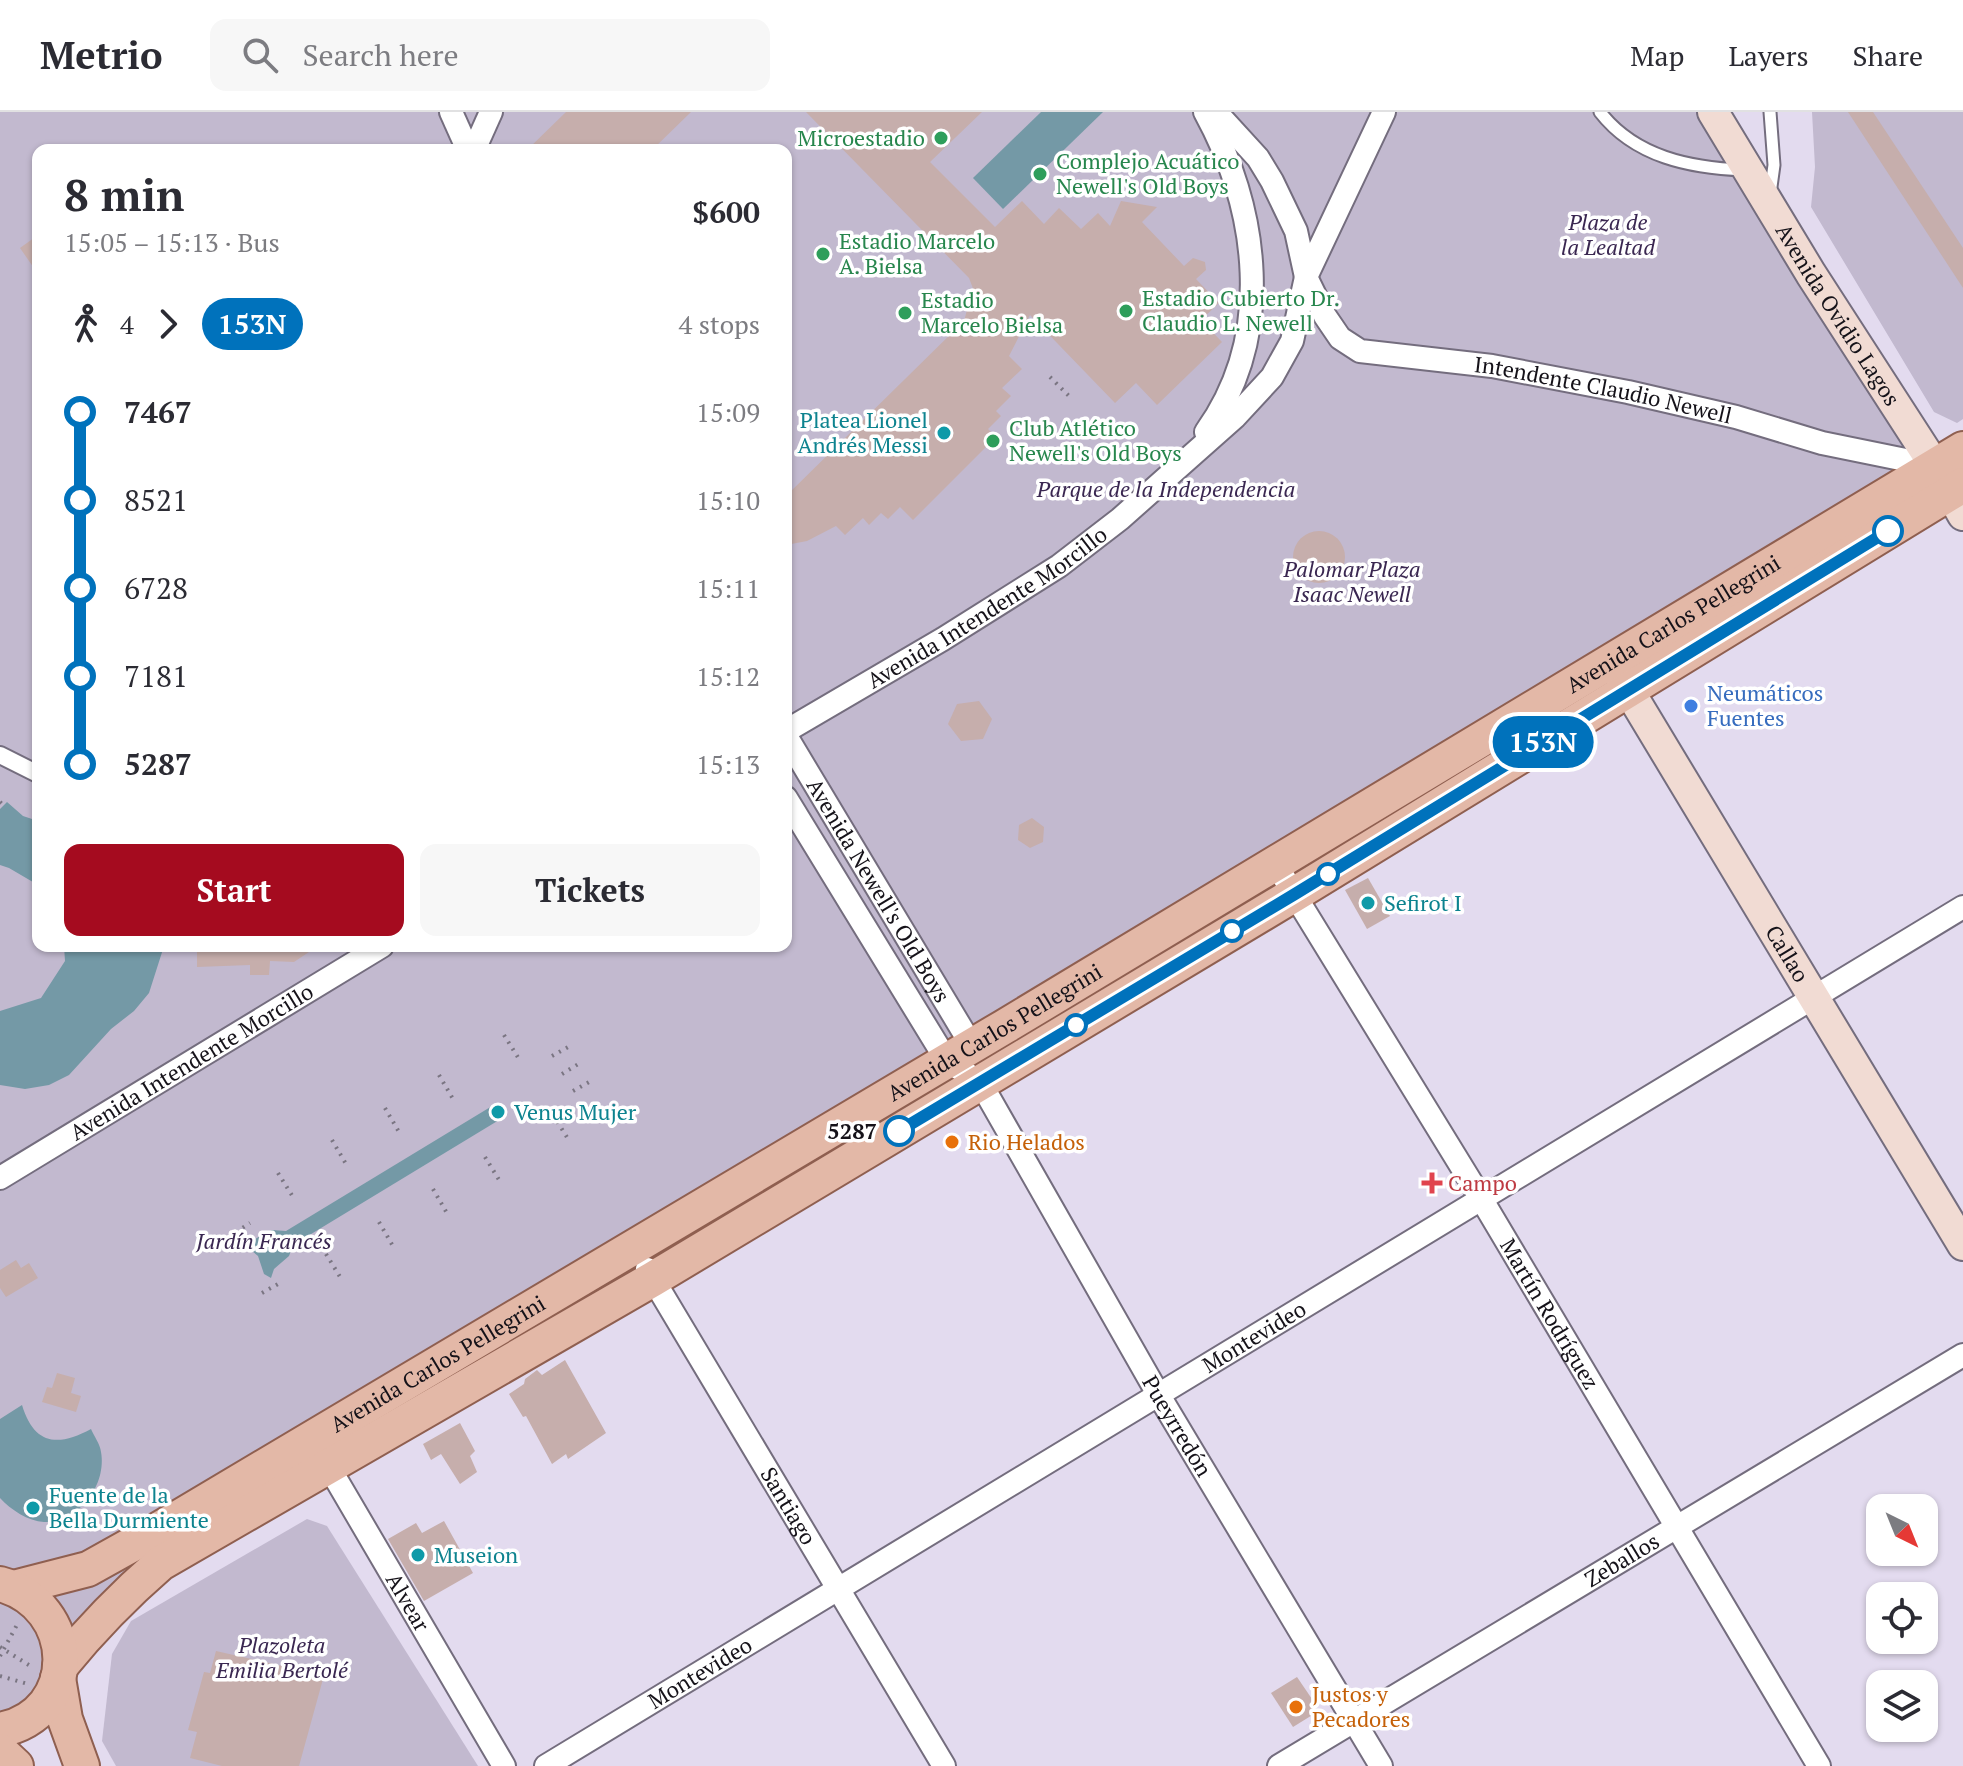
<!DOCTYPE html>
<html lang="en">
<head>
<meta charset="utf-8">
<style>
	body { margin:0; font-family:"PT Serif",serif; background:#f7f7f7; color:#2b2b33; height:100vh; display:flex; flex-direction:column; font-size:30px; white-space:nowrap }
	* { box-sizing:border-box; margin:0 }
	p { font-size:26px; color:#7c7c81 }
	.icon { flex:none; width:44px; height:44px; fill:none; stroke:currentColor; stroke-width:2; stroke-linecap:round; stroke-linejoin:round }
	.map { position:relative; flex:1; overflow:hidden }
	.panel { position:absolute; left:32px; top:32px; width:760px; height:808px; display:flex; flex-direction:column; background:#fff; border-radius:16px; box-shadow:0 2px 6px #0004 }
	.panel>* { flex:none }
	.badge { padding:0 16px; border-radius:26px; font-size:28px; line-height:52px }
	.needle { width:52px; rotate:137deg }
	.fabs { position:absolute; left:1866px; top:1382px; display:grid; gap:16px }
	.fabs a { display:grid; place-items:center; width:72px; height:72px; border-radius:16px; background:#fff; box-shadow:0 2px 6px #0004; font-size:40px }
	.map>.badge { position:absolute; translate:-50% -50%; box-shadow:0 0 0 4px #fff }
	.legs { display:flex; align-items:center; gap:12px; height:88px; padding:0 32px; font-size:26px }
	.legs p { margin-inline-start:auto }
	.head { display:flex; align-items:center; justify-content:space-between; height:136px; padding:0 32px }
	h1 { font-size:44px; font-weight:700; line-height:60px }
	.cta { display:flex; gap:16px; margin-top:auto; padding:16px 32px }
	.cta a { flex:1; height:92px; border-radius:16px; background:#a50b1f; color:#fff; font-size:32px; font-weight:700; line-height:92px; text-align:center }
	.cta a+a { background:#f7f7f7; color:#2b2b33 }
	ul { padding:0 32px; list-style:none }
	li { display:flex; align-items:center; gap:28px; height:88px; font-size:30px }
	li i { display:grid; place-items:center; width:12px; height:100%; margin:0 10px; background:currentColor }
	li i::after { content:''; width:20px; height:20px; margin:-10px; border:6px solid; border-radius:50%; background:#fff }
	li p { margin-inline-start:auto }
	li:first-child i { background:linear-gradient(#0000 50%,currentColor 0) }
	li:last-child i { background:linear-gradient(currentColor 50%,#0000 0) }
	header { display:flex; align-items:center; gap:48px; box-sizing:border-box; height:112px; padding:0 40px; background:#fff; border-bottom:2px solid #e1e1e2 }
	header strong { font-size:38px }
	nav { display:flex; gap:44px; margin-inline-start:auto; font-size:28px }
	.search { width:560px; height:72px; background:#f7f7f7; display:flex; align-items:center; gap:20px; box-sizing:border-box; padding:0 28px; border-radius:16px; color:#7c7c81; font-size:30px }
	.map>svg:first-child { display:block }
</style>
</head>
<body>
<header>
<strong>Metrio</strong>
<div class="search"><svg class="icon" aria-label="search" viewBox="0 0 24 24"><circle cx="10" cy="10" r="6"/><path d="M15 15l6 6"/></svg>Search here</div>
<nav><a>Map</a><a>Layers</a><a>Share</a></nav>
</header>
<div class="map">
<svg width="1963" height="1654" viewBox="0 0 1963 1654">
	<rect width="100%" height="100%" fill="#e3dbef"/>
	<g fill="#c2b9cf" fill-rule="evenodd">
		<path d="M0,0H1713L1963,373L161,1451L0,1618ZM38,38H786V834H38Z"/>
		<polygon points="1812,0 1963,0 1963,307 1957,311 1934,300 1811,95 1815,55"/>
		<polygon points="307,1407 327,1414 478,1654 116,1654 102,1629 112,1542 131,1509"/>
	</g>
	<g fill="#7499a6">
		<polygon points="1041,0 1103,0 1003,97 973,66"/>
		<polygon points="7,690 23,704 38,709 38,773 9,756 0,753 0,697"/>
		<polygon points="64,834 164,834 149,881 134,899 111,917 69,963 49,973 25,977 0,973 0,899 41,886 65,849"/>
		<polygon points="497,991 506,999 504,1005 293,1133 289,1144 274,1157 271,1166 264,1162 258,1144 241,1130 249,1125 255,1127 272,1118 286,1119"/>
		<path d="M22,1293C34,1333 58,1335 91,1317C94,1324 100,1332 101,1340C107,1373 79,1411 44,1410C28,1409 11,1398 0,1386V1307Z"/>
	</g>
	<g fill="#c6aeac">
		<polygon points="566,0 691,0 652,38 527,38"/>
		<polygon points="806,0 982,0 930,50 995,115 1022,89 1044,112 1059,96 1081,117 1098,101 1110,114 1121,89 1157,95 1142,110 1184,154 1193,146 1205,150 1206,158 1196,167 1219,191 1201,208 1222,230 1157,293 1136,271 1115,291 1030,203 1009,244 1022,257 1002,276 1011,284 996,299 1001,304 988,317 996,325 913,408 900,395 888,407 881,401 869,413 863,406 845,423 836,414 807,429 786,433 786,384 964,209 967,198 979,192 969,166"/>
		<polygon points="1848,0 1873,0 1963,136 1963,176"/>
		<polygon points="38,123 38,162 20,136"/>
		<circle cx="1319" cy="445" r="26"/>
		<polygon points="979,589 992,607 983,627 961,629 948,612 957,592"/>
		<polygon points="1032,706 1044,715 1043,730 1030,736 1018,728 1019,713"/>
		<polygon points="1368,766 1390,804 1367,817 1345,778"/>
		<polygon points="197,834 318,834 294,850 270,849 269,863 250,863 250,853 197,855"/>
		<polygon points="16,1148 21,1156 29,1151 38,1166 6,1185 0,1176 0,1158"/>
		<polygon points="565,1248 606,1321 568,1347 566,1342 552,1352 526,1304 523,1305 509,1282 524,1272 525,1267 537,1258 542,1263"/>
		<polygon points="57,1261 75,1266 71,1281 81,1284 76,1300 42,1290 47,1275 52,1276"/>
		<polygon points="460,1311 475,1339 470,1344 477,1360 460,1372 441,1342 431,1348 423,1332"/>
		<polygon points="444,1409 473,1461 424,1489 388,1427 416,1411 422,1421"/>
		<polygon points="216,1539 291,1556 290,1558 323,1567 299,1654 222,1654 190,1646 197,1620 188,1618 204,1560 210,1561"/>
		<polygon points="1297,1565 1312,1587 1314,1602 1293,1615 1271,1581"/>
	</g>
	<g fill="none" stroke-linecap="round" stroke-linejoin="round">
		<g stroke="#746d7e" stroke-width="15">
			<g id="service">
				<path d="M1600,0C1635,45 1690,56 1744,58"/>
				<polyline points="1770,0 1774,53 1770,82"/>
			</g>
		</g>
		<g stroke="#746d7e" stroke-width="20">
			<polyline id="pedestrian" points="0,643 38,662"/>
		</g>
		<g stroke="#746d7e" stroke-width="26">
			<g id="minor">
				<polyline points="451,0 468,38"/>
				<path d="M1205,0C1259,99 1275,223 1206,320"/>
				<path id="s1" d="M1216,0L1258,46L1272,69L1296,119L1306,165L1325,204L1340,226L1360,239L1492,254L1628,280L1736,305L1822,331L1935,354"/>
				<polyline points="474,38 491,0"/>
				<path id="s2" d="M786,619L943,527L1059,454L1120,407L1235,305L1272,265L1292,229L1306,165L1384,0"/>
				<path id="s3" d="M786,624L972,934"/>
				<path id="s4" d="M786,686L947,949L980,970L1158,1282L1381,1654"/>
				<path id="s5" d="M1275,751L1482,1088L1819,1654"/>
				<path id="s6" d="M0,1066L382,834"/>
				<path id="s7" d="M647,1157L944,1654"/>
				<path id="s8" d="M323,1345L504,1654"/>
				<path id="s9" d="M546,1654L1963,795"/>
				<path id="s10" d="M1279,1654L1963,1243"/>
			</g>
		</g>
		<g stroke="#746d7e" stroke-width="34">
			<g id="secondary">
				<path id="s11" d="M1713,0L1811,162L1935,354L1963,403"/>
				<path id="s12" d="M1617,559L1963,1133"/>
			</g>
		</g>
		<g stroke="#8f5f50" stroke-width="38">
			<g id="primary">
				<path id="s13" d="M14,1476L88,1457L151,1422L1004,915L1963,337"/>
				<path d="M60,1555C91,1517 124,1483 161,1451L653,1167L1295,782L1963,373"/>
				<polyline points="58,1566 65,1607 82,1654"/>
				<path d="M0,1618C82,1602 79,1493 0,1472"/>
				<polyline points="0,1639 16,1654"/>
			</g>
		</g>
		<g stroke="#7a7582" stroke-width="4" stroke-dasharray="2 6" stroke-linecap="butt">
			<polyline points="1050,265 1069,284"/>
			<polyline points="0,690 4,694"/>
			<polyline points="504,923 519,947"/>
			<polyline points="552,944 570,934"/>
			<polyline points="562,962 580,951"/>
			<polyline points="439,963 453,987"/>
			<polyline points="573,979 591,969"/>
			<polyline points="385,996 399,1020"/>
			<polyline points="553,1003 570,1030"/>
			<polyline points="332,1028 346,1052"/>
			<polyline points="485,1045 501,1071"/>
			<polyline points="278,1061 293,1085"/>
			<polyline points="433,1077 448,1103"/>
			<polyline points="379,1110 394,1136"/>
			<polyline points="236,1120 250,1111"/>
			<polyline points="326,1142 342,1168"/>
			<polyline points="262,1181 278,1172"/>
			<polyline points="0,1535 32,1555"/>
			<polyline points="0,1544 18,1511"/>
			<polyline points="0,1564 28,1572"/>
		</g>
		<use href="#service" stroke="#fff" stroke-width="11"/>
		<use href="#pedestrian" stroke="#fff" stroke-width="16"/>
		<use href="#minor" stroke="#fff" stroke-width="22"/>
		<use href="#secondary" stroke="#f1dbd3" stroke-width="30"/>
		<use href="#primary" stroke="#e3b8a7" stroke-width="34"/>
	</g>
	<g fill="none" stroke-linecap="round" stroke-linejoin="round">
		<g stroke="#fff" stroke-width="18">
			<polyline id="line-1" points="899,1019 1295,782 1888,419"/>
		</g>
		<use href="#line-1" stroke="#0072bc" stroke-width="12"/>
	</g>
	<g fill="#2e9e5b" stroke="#fff" stroke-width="3">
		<circle cx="941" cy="26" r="8"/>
		<circle cx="1040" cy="62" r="8"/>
		<circle cx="823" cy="142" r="8"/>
		<circle cx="1126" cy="199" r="8"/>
		<circle cx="905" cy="201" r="8"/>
		<circle cx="993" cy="329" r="8"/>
	</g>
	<g fill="#0f9aa8" stroke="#fff" stroke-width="3">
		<circle cx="944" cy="321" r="8"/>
		<circle cx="1368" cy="791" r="8"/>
		<circle cx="498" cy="1000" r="8"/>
		<circle cx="33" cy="1396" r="8"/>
		<circle cx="418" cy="1443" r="8"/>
	</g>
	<g fill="#fff" stroke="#0072bc" stroke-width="4">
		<circle cx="1888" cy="419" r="14"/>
		<circle cx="1328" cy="762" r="10"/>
		<circle cx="1232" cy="819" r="10"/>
		<circle cx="1076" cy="913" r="10"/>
		<circle cx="899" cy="1019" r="14"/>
	</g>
	<circle fill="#3f7fe0" stroke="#fff" stroke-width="3" cx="1691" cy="594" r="8"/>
	<g fill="#e8710a" stroke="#fff" stroke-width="3">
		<circle cx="952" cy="1030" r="8"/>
		<circle cx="1296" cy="1595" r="8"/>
	</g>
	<path fill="#e0444e" stroke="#fff" stroke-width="3" d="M1428 1059h8v8h8v8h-8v8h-8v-8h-8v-8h8z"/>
	<g text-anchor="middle" stroke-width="7" stroke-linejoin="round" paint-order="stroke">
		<g font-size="22" fill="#27864d" stroke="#fff" text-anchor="start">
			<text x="925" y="34" text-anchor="end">Microestadio</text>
			<text x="1056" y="57">Complejo Acuático<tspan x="1056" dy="25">Newell's Old Boys</tspan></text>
			<text x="839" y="137">Estadio Marcelo<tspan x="839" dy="25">A. Bielsa</tspan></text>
			<text x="1142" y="194">Estadio Cubierto Dr.<tspan x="1142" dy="25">Claudio L. Newell</tspan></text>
			<text x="921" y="196">Estadio<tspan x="921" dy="25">Marcelo Bielsa</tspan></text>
			<text x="1009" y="324">Club Atlético<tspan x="1009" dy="25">Newell's Old Boys</tspan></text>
		</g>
		<g font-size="22" font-style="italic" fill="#3a2751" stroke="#fff">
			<text x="1608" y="118">Plaza de<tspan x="1608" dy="25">la Lealtad</tspan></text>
			<text x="1166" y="385">Parque de la Independencia</text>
			<text x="1352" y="465">Palomar Plaza<tspan x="1352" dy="25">Isaac Newell</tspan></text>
			<text x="264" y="1137">Jardín Francés</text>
			<text x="282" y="1541">Plazoleta<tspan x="282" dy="25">Emilia Bertolé</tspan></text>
		</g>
		<g font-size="22" fill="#151219" stroke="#fff">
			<text dy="8" stroke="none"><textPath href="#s11" startOffset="238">Avenida Ovidio Lagos</textPath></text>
			<text dy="8" stroke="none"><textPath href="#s1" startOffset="532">Intendente Claudio Newell</textPath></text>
			<text dy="8" stroke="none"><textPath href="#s2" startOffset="236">Avenida Intendente Morcillo</textPath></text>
			<text dy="8" stroke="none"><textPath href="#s13" startOffset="1922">Avenida Carlos Pellegrini</textPath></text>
			<text dy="8" stroke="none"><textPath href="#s3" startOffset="180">Avenida Newell's Old Boys</textPath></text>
			<text dy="8" stroke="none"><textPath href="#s12" startOffset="330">Callao</textPath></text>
			<text dy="8" stroke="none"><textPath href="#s13" startOffset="1130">Avenida Carlos Pellegrini</textPath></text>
			<text dy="8" stroke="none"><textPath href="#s6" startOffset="224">Avenida Intendente Morcillo</textPath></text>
			<text dy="8" stroke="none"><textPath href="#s5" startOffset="528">Martín Rodríguez</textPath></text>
			<text dy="8" stroke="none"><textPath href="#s9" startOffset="828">Montevideo</textPath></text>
			<text dy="8" stroke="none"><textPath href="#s13" startOffset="482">Avenida Carlos Pellegrini</textPath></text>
			<text dy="8" stroke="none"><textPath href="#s4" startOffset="744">Pueyrredón</textPath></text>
			<text dy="8" stroke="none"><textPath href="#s7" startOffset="276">Santiago</textPath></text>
			<text dy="8" stroke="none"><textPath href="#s10" startOffset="400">Zeballos</textPath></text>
			<text dy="8" stroke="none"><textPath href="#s8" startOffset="168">Alvear</textPath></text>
			<text dy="8" stroke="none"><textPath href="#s9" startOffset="180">Montevideo</textPath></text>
		</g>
		<g font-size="22" fill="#0d838f" stroke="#fff" text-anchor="start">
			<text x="928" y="316" text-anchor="end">Platea Lionel<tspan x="928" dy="25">Andrés Messi</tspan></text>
			<text x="1384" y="799">Sefirot I</text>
			<text x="514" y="1008">Venus Mujer</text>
			<text x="49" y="1391">Fuente de la<tspan x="49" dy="25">Bella Durmiente</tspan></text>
			<text x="434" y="1451">Museion</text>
		</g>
		<g font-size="22" fill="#366cbe" stroke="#fff" text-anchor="start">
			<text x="1707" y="589">Neumáticos<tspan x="1707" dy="25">Fuentes</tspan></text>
		</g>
		<g font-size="22" font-weight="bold" fill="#151219" stroke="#fff" text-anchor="end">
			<text x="877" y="1027">5287</text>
		</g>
		<g font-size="22" fill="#c56008" stroke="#fff" text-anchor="start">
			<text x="968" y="1038">Rio Helados</text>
			<text x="1312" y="1590">Justos y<tspan x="1312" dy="25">Pecadores</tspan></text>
		</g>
		<g font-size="22" fill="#be3a42" stroke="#fff" text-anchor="start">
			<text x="1448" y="1079">Campo</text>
		</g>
	</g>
</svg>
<div class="fabs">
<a><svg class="needle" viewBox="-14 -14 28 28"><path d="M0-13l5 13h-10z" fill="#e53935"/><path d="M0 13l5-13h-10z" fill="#7c7c81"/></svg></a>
<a><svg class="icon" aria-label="locate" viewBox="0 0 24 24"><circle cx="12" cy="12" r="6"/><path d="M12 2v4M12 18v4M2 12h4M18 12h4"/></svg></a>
<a><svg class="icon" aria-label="layers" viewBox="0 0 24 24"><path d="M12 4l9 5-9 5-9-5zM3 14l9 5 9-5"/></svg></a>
</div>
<b class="badge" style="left:1543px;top:630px;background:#0072bc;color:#fff">153N</b>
<section class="panel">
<div class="head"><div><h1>8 min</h1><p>15:05 – 15:13 · Bus</p></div><b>$600</b></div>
<div class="legs"><svg class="icon" aria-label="walk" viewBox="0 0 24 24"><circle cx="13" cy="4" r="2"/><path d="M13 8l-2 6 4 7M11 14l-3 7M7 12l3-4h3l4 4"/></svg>4<svg class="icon" aria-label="forward" viewBox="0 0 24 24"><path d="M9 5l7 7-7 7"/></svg><b class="badge" style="background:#0072bc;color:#fff">153N</b><p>4 stops</p></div>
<ul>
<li><i style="color:#0072bc"></i><b>7467</b><p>15:09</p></li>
<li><i style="color:#0072bc"></i><span>8521</span><p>15:10</p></li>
<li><i style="color:#0072bc"></i><span>6728</span><p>15:11</p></li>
<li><i style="color:#0072bc"></i><span>7181</span><p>15:12</p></li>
<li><i style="color:#0072bc"></i><b>5287</b><p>15:13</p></li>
</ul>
<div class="cta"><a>Start</a><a>Tickets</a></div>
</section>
</div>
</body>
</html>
